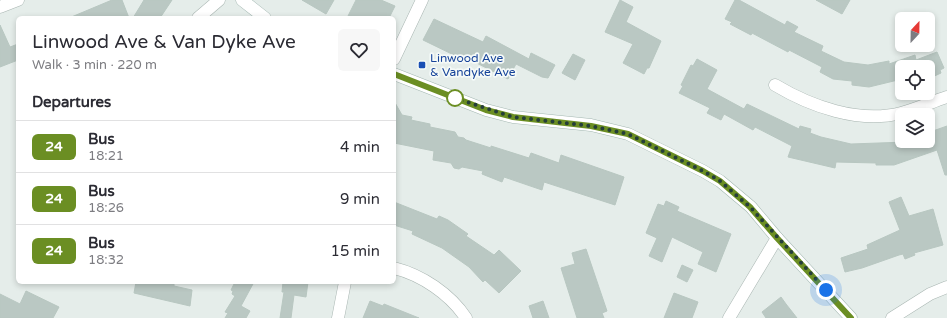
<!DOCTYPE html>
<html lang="en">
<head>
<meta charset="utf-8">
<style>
	body { margin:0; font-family:"Varela Round",sans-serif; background:#f7f7f7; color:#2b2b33; height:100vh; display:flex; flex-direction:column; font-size:15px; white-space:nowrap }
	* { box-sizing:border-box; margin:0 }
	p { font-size:13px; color:#7c7c81 }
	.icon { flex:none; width:22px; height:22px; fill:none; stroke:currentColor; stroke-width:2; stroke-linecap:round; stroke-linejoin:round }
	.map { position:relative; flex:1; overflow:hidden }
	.drawer { position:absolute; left:16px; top:16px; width:380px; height:268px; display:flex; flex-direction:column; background:#fff; border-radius:6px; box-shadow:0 2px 6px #0003 }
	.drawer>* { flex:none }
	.badge { padding:0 8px; border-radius:6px; font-size:14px; line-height:26px }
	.needle { width:26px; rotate:22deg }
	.tools { position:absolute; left:895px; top:12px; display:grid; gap:8px }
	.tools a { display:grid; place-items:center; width:40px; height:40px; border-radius:6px; background:#fff; box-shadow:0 2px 6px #0003; font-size:20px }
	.you { position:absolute; width:20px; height:20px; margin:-10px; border:3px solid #fff; border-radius:50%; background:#1a73e8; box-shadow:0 0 0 6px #1a73e833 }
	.map>.badge { position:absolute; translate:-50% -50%; box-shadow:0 0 0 2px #fff }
	h2 { padding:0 16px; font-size:15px; line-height:36px }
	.round { display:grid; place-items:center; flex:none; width:42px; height:42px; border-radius:6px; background:#f7f7f7 }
	.headline { display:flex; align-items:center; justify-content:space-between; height:68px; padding:0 16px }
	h1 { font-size:19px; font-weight:600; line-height:30px }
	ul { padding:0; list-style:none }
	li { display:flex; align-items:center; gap:12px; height:52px; padding:0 16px; border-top:1px solid #e1e1e2 }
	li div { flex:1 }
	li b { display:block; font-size:15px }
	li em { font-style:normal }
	li .badge { min-width:44px; font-weight:700; text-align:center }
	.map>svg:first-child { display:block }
</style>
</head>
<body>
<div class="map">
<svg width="947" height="318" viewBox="0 0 947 318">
	<rect width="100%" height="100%" fill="#e5edea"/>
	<g fill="#bac8c3" stroke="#b8c7c1">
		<polygon points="112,0 122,0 129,18 69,18"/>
		<polygon points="144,0 172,0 160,18 133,18"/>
		<polygon points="302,0 334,0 326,14"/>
		<polygon points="356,0 381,0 395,6 389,18 347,18"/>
		<polygon points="620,0 633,7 626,22 661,41 649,68 647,68 644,74 623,63 633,44 605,32"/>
		<polygon points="735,0 739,0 785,25 787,21 798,27 794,32 823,46 821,51 844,62 868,65 889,61 889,64 915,55 916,60 937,52 944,68 940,70 941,73 928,79 928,67 902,67 902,79 869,87 852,85 852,81 833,79 820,72 822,67 789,50 788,52 752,33 751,35 730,24 732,22 725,19"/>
		<polygon points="816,0 850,0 842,14"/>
		<polygon points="434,19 483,42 486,36 529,59 531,53 555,65 548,78 542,77 516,64 508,79 461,55 460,58 423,40"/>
		<polygon points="0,25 10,47 18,44 18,60 0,67"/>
		<polygon points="573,54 585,60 575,80 562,73"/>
		<polygon points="697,59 717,70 707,89 744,109 747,104 799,129 800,126 811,129 810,133 821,137 851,144 934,141 930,132 947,126 947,175 945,175 937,150 894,165 876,165 876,163 836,162 835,168 788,157 792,146 755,127 753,130 724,114 721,120 707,113 710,108 679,93 683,86 681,85 691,65 693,66"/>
		<polygon points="394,101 402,115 412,117 411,120 430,124 430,127 455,132 458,137 464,138 466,140 491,148 491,146 529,158 531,153 559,163 561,155 624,177 615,205 544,182 542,190 504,177 502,182 482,174 483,171 462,167 459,169 454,168 451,163 433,160 434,151 394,143"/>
		<polygon points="901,197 909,216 933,209 943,245 914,253 915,255 905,259 903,254 899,255 862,268 845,272 841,258 868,249 867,245 900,230 889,202"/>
		<polygon points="666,201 679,207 677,211 731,234 716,272 698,264 703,252 672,237 662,262 649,256 657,238 646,233 658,204 664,206"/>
		<polygon points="394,202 437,219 439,216 448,220 468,234 466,236 494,255 499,250 521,271 499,293 485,280 483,282 469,267 442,248 412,234 413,231 394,225"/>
		<polygon points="586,249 607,311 602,313 604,318 577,318 561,268 575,264 572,253"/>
		<polygon points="682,265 693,270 687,282 677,277"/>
		<polygon points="136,282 174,282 174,286 192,290 190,306 134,293"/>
		<polygon points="235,282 254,282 241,306 250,311 246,318 225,318 228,313 225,312 235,296 232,294 233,291 231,290"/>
		<polygon points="283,282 308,282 306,297 294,295 291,318 280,318 284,292 282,292"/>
		<polygon points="26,291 59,307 53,318 0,318 0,294 20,304"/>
		<polygon points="674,293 698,302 692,318 664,318"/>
		<polygon points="781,297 786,304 797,318 766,318 762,312"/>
		<polygon points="370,301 383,306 384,304 419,318 363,318"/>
		<polygon points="543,301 549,318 533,318 529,306"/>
	</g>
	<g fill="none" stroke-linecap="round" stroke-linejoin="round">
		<g stroke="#a8b5b1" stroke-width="13">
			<g id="street">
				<polyline points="0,7 18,0"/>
				<polyline points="198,18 219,0"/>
				<polyline points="394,59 422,0"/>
				<path d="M775,85C810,106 859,124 901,113C916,109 932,102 947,97"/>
				<path d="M394,268C422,275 450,294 466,318"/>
				<polyline points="338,318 345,282"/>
				<polyline points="729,318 777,238"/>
				<polyline points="892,318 930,294 947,287"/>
			</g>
		</g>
		<g stroke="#a4b8b2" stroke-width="13">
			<g id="secondary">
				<polyline points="242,0 265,18"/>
				<polyline points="394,74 486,110 513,117 591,125 628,134 703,171 720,181 751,207 777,238 851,318"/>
			</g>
		</g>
		<use href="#street" stroke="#fff" stroke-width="12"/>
		<use href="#secondary" stroke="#fff" stroke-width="12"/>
	</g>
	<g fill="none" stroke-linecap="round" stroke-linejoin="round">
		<g stroke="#fff" stroke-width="9">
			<polyline id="line" points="394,74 486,110 513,117 591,126 628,134 703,171 720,181 750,207 777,238 851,318"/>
		</g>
		<use href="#line" stroke="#6b8e23" stroke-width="6"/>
		<polyline stroke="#253e39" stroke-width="4" stroke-dasharray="0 7.2" points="455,98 513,117 591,126 628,134 703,171 720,181 750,207 826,290"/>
	</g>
	<rect fill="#1a4fb4" stroke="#f5faf8" stroke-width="1.5" x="418" y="61" width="8" height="8" rx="2"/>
	<circle fill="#fff" stroke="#6b8e23" stroke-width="2" cx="455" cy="98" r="8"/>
	<g text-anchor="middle" stroke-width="3.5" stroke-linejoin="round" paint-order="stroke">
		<g font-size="12" fill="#164399" stroke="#f5faf8" text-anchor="start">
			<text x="430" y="62">Linwood Ave<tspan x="430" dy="14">&amp; Vandyke Ave</tspan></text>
		</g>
	</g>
</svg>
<div class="tools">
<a><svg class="needle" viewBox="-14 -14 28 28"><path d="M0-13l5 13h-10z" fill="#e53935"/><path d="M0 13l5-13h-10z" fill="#7c7c81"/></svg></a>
<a><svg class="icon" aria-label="locate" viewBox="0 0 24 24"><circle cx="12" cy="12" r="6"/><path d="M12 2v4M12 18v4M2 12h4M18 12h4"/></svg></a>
<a><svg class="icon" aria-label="layers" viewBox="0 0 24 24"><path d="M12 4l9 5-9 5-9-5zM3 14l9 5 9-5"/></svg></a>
</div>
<div class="you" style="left:826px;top:290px"></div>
<section class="drawer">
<div class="headline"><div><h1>Linwood Ave &amp; Van Dyke Ave</h1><p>Walk · 3 min · 220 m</p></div><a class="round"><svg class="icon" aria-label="heart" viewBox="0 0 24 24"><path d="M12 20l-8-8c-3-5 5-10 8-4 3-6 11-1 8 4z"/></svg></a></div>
<h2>Departures</h2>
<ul>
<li><span class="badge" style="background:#6b8e23;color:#fff">24</span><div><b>Bus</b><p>18:21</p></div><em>4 min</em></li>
<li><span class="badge" style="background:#6b8e23;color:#fff">24</span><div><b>Bus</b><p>18:26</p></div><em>9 min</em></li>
<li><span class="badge" style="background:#6b8e23;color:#fff">24</span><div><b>Bus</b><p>18:32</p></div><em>15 min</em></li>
</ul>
</section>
</div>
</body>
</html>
